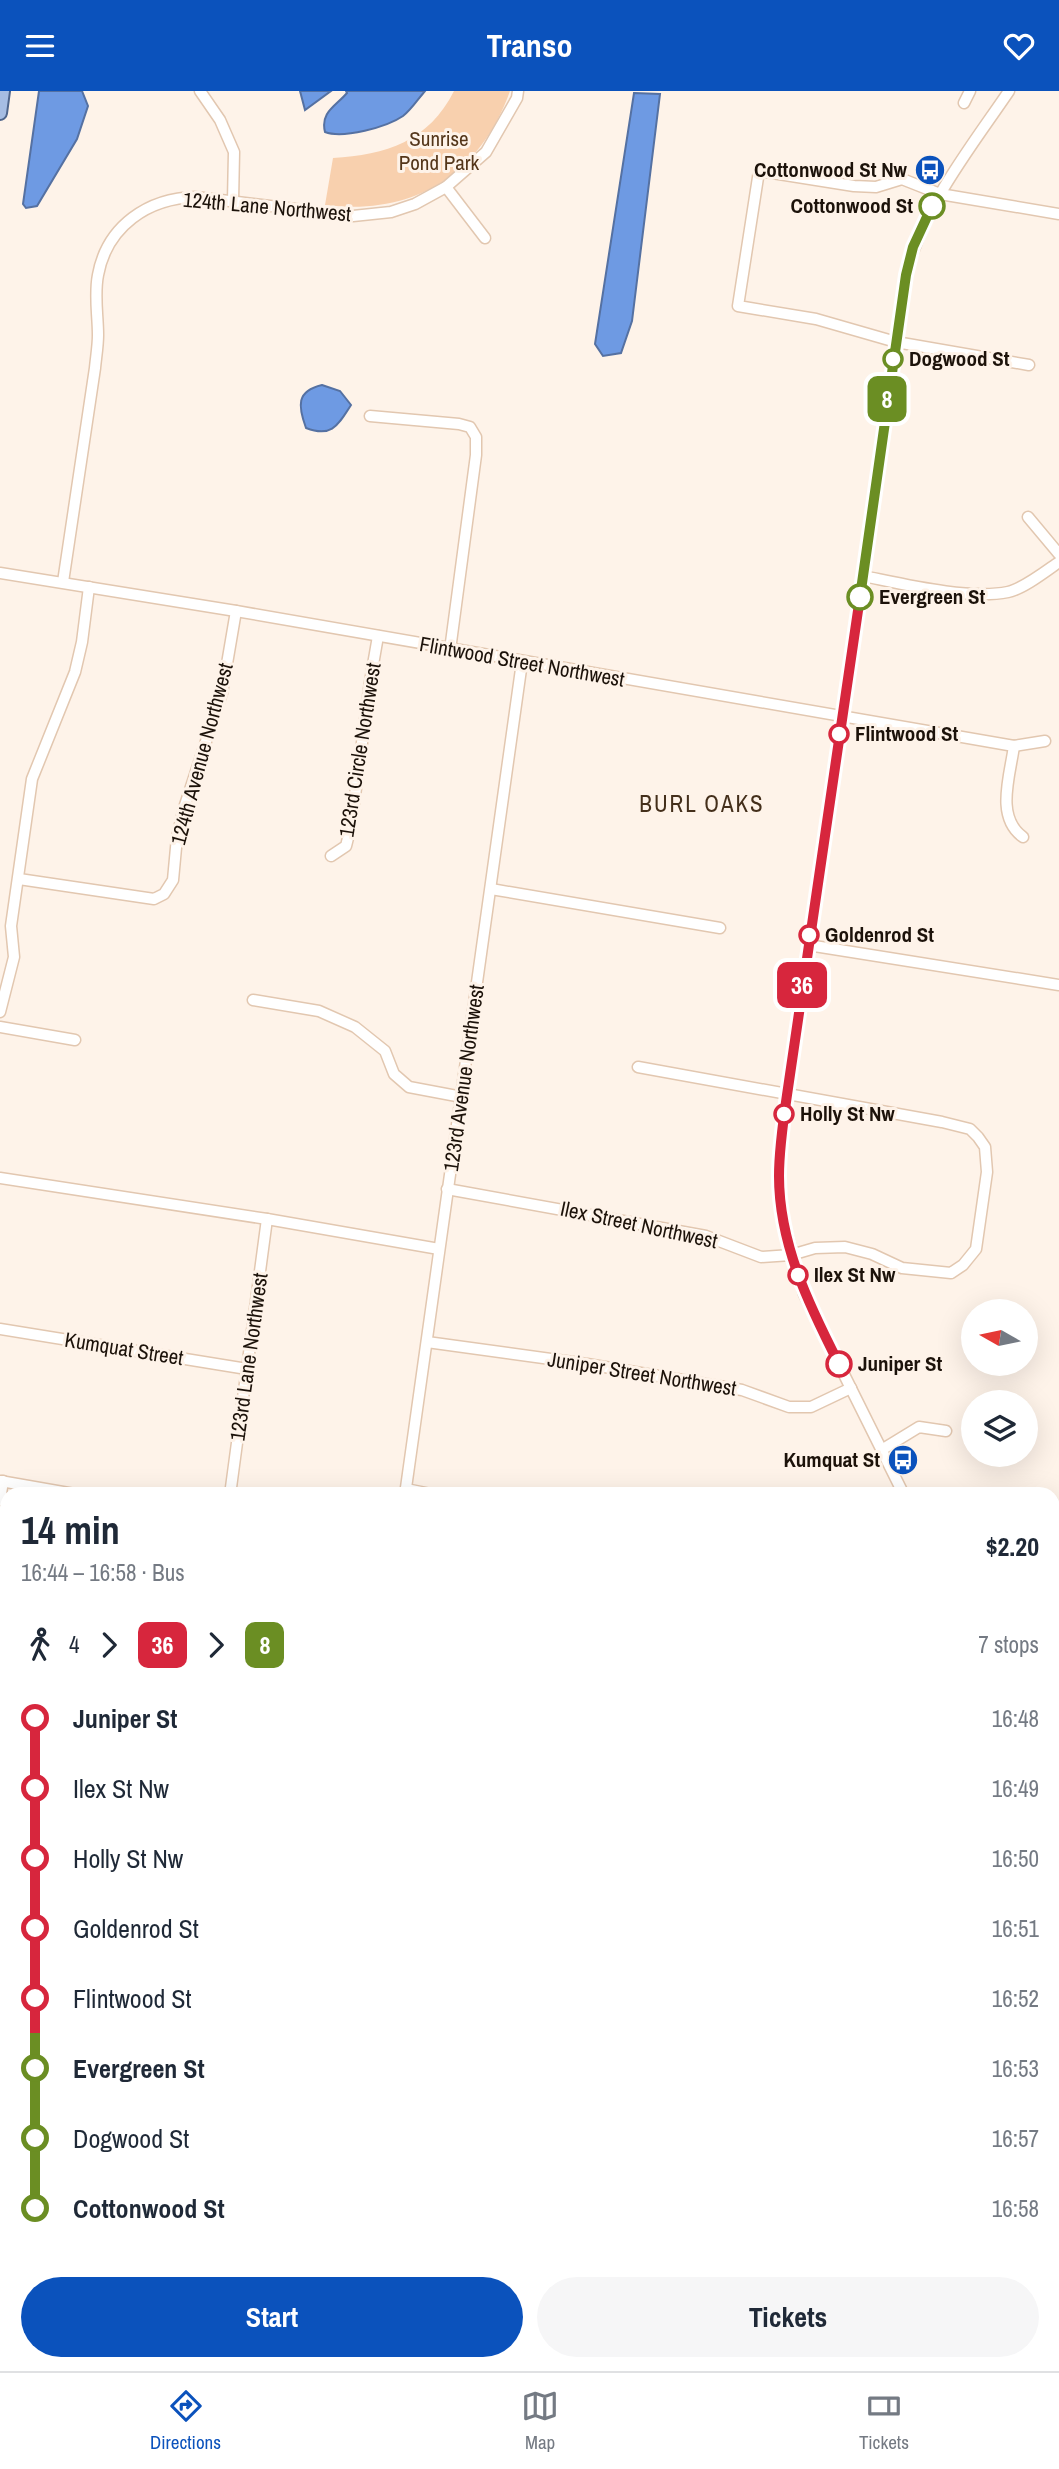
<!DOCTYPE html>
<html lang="en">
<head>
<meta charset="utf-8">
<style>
	body { margin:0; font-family:"Archivo Narrow",sans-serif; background:#f6f6f7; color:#1f2937; height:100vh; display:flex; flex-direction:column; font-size:26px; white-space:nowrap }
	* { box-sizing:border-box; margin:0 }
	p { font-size:23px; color:#747a83 }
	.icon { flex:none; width:38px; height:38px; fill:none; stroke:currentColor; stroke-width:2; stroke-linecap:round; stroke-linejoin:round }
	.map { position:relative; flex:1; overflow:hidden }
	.details { position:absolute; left:0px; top:1396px; width:1060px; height:884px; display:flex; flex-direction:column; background:#fff; border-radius:21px 21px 0 0; box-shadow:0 7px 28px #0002 }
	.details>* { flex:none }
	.badge { padding:0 14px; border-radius:10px; font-size:24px; line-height:46px }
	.needle { width:46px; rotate:279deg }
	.buttons { position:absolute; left:961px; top:1208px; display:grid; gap:14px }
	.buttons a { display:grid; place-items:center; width:77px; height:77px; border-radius:50%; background:#fff; box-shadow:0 7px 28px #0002; font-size:35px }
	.map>.badge { position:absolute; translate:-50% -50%; box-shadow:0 0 0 4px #fff }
	.legs { display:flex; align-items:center; gap:10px; height:77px; padding:0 21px; font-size:23px }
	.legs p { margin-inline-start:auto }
	.summary { display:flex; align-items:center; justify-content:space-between; height:119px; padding:0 21px }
	h1 { font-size:38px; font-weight:700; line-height:52px }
	.cta { display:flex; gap:14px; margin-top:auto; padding:14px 21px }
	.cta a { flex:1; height:80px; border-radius:42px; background:#0b52bc; color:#fff; font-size:28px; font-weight:700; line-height:80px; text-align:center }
	.cta a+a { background:#f6f6f7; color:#1f2937 }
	ul { padding:0 21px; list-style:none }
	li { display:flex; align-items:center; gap:24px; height:70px; font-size:26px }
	li i { display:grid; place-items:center; width:10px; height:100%; margin:0 9px; background:currentColor }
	li i::after { content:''; width:18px; height:18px; margin:-9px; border:5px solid; border-radius:50%; background:#fff }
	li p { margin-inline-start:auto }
	li:first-child i { background:linear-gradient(#0000 50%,currentColor 0) }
	li:last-child i { background:linear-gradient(currentColor 50%,#0000 0) }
	header { display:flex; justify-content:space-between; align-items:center; height:91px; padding:0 21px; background:#0b52bc; color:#fff; font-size:32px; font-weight:700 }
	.dock { display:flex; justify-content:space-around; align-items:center; height:98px; border-top:2px solid #e0e1e3; background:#fff; font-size:19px; color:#747a83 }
	.dock a { display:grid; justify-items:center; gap:4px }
	.dock .selected { color:#0b52bc }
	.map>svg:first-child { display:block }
</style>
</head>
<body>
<header><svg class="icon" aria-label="menu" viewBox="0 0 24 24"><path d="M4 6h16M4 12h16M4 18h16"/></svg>Transo<svg class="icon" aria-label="heart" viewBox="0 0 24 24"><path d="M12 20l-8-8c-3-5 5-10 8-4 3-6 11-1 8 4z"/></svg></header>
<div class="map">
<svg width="1059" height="2280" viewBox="0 0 1059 2280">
	<rect width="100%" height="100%" fill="#fef3e9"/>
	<polygon fill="#fae5d4" points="322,2273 869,2273 868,2280 331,2280"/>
	<g fill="#f8d0ae">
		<path d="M454,0H510C480,84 414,125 325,114L333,67C386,64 429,50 454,0Z"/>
		<polygon points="1059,2057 1059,2273 1054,2258 1054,2065"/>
	</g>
	<g fill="#6e9ae3" stroke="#5571a2" stroke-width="2">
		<polygon points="39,0 82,0 88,15 77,48 37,115 26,117 23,113"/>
		<polygon points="300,0 331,0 305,19"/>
		<path d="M346,0H425C418,8 411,19 403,25C387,36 343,48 325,41C320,21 336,15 347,2Z"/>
		<polygon points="634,2 660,3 632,230 621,262 603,265 595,253"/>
		<path d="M322,294L340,300L351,314C338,334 332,347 306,337C298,315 296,300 322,294Z"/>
	</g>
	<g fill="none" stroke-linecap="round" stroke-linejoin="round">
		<g stroke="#e2c7b0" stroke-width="13">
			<g id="minor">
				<polyline points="200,0 220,29 234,61 233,110"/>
				<polyline points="964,12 970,0"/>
				<polyline points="446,96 485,147"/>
				<polyline points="1029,274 896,251 816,228 738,215 759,80 854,95 876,96 902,88 940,103 1059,123"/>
				<polyline points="370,325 459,333 470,336 476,346 476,364 450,559"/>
				<polyline points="1028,426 1059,463"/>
				<polyline points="0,482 236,520 1014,655 1045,650"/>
				<path d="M863,485C903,493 968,509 1008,501C1023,498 1046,480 1059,471"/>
				<path d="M63,491L95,277C96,266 98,255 98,244C98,224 94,204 98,184C107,135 148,107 196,106L353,125L391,121L415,113L446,96L486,61L517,7L518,0"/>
				<path d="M1014,655C1010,685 995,726 1023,746"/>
				<polyline points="331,765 346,755 351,735 370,591 378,545"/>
				<polyline points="19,788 154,808 164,803 173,789 177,746 184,717 222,602 236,520"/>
				<polyline points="491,798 720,837"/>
				<polyline points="808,854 1059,894"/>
				<polyline points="253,909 319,920 355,936 385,960 394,983 409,996 462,1006"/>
				<polyline points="0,921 14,866 11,835 32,688 75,581 82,551 89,496"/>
				<polyline points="0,936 75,949"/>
				<polyline points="0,1087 267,1128 439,1158"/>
				<polyline points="447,1098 706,1145 761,1166 791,1164 815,1157 845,1156 872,1163 902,1177 951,1182 963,1174 976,1158 987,1081 985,1056 978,1046 970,1038 942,1031 638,976"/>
				<polyline points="0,1238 247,1278"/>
				<polyline points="427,1251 587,1273 742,1299 789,1316 811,1316 851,1297"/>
				<polyline points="883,1358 919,1336 946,1340"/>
				<polyline points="0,1390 80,1404"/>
				<polyline points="406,1398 436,1404"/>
				<polyline points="230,1404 267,1128"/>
				<polyline points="405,1404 522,571"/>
				<path d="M904,1404L804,1203L784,1132L779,1087L781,1049L906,184C924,114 969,59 1009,0"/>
				<polyline points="0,1409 3,1390"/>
				<polyline points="0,1483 7,1483"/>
				<polyline points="1054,1558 1059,1553"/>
				<polyline points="0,1569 7,1570"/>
				<polyline points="1054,1579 1059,1583"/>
				<polyline points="0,1712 7,1713"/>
				<polyline points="0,1866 7,1867"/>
				<path d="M1054,1887C1058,1897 1059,1907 1054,1917"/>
				<polyline points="0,2021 7,2022"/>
				<polyline points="0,2113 7,2111"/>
				<polyline points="1054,2204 1059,2205"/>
				<polyline points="195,2273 196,2280"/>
				<polyline points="276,2280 277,2273"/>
				<polyline points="886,2280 887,2273"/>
				<polyline points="976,2280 977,2273"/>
			</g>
		</g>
		<g stroke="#4f658b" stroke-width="16">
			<polyline id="major" points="0,22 3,0"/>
		</g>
		<use href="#minor" stroke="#fff" stroke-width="10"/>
		<use href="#major" stroke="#a6bde3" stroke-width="12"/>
	</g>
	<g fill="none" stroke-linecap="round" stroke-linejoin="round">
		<g stroke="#fff" stroke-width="16">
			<path id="line-1" d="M839,1273C809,1214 779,1153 779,1085C779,1058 783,1031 787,1004L860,506"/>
		</g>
		<g stroke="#fff" stroke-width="16">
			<polyline id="line-2" points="860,506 906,184 913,156 932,115"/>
		</g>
		<use href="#line-1" stroke="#d7263d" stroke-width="10"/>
		<use href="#line-2" stroke="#6b8e23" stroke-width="10"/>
	</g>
	<defs>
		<g id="bus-disc" transform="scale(1.575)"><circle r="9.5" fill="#0b52bc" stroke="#fef3e9"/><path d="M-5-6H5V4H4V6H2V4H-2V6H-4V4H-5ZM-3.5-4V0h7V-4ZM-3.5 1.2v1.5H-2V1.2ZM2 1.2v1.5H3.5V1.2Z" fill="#fff"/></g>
	</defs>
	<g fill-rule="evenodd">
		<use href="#bus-disc" x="930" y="79"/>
		<use href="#bus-disc" x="903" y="1369"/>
	</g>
	<g fill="#fff" stroke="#6b8e23" stroke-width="3.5">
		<circle cx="932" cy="115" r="12"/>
		<circle cx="893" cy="268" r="9"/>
		<circle cx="860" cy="506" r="12"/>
	</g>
	<g fill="#fff" stroke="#d7263d" stroke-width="3.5">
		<circle cx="839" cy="643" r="9"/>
		<circle cx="809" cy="844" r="9"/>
		<circle cx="784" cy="1023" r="9"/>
		<circle cx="798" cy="1184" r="9"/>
		<circle cx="839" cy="1273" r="12"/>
	</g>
	<g text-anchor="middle" stroke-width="6" stroke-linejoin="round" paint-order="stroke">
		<g font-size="21" fill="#54361a" stroke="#fef3e9">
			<text x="439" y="55">Sunrise<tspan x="439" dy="24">Pond Park</tspan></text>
		</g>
		<g font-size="21" font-weight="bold" fill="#1c120a" stroke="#fef3e9" text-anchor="end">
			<text x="907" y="86">Cottonwood St Nw</text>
			<text x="880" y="1376">Kumquat St</text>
		</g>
		<g font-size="21" font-weight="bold" fill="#1c120a" stroke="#fef3e9" text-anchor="start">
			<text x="913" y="122" text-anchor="end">Cottonwood St</text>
			<text x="909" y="275">Dogwood St</text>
			<text x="879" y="513">Evergreen St</text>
			<text x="855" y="650">Flintwood St</text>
			<text x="825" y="851">Goldenrod St</text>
			<text x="800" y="1030">Holly St Nw</text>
			<text x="814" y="1191">Ilex St Nw</text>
			<text x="858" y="1280">Juniper St</text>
		</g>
		<g font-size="21" fill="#1c120a" stroke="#fef3e9">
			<text transform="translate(267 116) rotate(5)" y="7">124th Lane Northwest</text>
			<text transform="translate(522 571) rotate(10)" y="7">Flintwood Street Northwest</text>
			<text transform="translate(360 659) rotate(-81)" y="7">123rd Circle Northwest</text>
			<text transform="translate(202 663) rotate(-75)" y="7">124th Avenue Northwest</text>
			<text transform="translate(464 987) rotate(-82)" y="7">123rd Avenue Northwest</text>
			<text transform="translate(639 1134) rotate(12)" y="7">Ilex Street Northwest</text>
			<text transform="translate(124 1258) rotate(9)" y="7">Kumquat Street</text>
			<text transform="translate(249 1266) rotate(-82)" y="7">123rd Lane Northwest</text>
			<text transform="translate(642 1283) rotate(9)" y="7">Juniper Street Northwest</text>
		</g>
		<g font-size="23" letter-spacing="2" fill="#442f1b" stroke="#fef3e9">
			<text x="702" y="721">BURL OAKS</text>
		</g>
	</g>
</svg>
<div class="buttons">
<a><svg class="needle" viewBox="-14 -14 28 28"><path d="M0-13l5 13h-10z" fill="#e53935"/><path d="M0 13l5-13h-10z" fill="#747a83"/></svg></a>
<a><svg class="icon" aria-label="layers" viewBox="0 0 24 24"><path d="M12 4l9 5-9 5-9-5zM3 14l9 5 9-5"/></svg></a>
</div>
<b class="badge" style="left:802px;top:894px;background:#d7263d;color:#fff">36</b>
<b class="badge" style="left:887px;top:308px;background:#6b8e23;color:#fff">8</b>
<section class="details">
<div class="summary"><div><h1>14 min</h1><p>16:44 – 16:58 · Bus</p></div><b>$2.20</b></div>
<div class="legs"><svg class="icon" aria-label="walk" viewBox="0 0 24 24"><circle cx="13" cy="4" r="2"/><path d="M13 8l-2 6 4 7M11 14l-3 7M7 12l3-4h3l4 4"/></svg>4<svg class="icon" aria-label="forward" viewBox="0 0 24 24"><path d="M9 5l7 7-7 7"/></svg><b class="badge" style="background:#d7263d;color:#fff">36</b><svg class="icon" aria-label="forward" viewBox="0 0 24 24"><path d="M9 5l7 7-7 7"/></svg><b class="badge" style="background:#6b8e23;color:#fff">8</b><p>7 stops</p></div>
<ul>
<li><i style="color:#d7263d"></i><b>Juniper St</b><p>16:48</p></li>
<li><i style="color:#d7263d"></i><span>Ilex St Nw</span><p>16:49</p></li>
<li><i style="color:#d7263d"></i><span>Holly St Nw</span><p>16:50</p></li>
<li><i style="color:#d7263d"></i><span>Goldenrod St</span><p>16:51</p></li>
<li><i style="color:#d7263d"></i><span>Flintwood St</span><p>16:52</p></li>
<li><i style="color:#6b8e23"></i><b>Evergreen St</b><p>16:53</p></li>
<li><i style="color:#6b8e23"></i><span>Dogwood St</span><p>16:57</p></li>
<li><i style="color:#6b8e23"></i><b>Cottonwood St</b><p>16:58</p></li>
</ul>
<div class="cta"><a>Start</a><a>Tickets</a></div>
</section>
</div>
<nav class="dock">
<a class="selected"><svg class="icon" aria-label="directions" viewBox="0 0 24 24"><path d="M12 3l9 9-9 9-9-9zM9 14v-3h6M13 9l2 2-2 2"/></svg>Directions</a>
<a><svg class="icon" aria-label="map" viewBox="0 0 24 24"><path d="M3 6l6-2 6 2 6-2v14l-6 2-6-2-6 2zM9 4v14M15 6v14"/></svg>Map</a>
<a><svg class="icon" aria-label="tickets" viewBox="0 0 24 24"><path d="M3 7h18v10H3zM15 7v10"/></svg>Tickets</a>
</nav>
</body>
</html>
